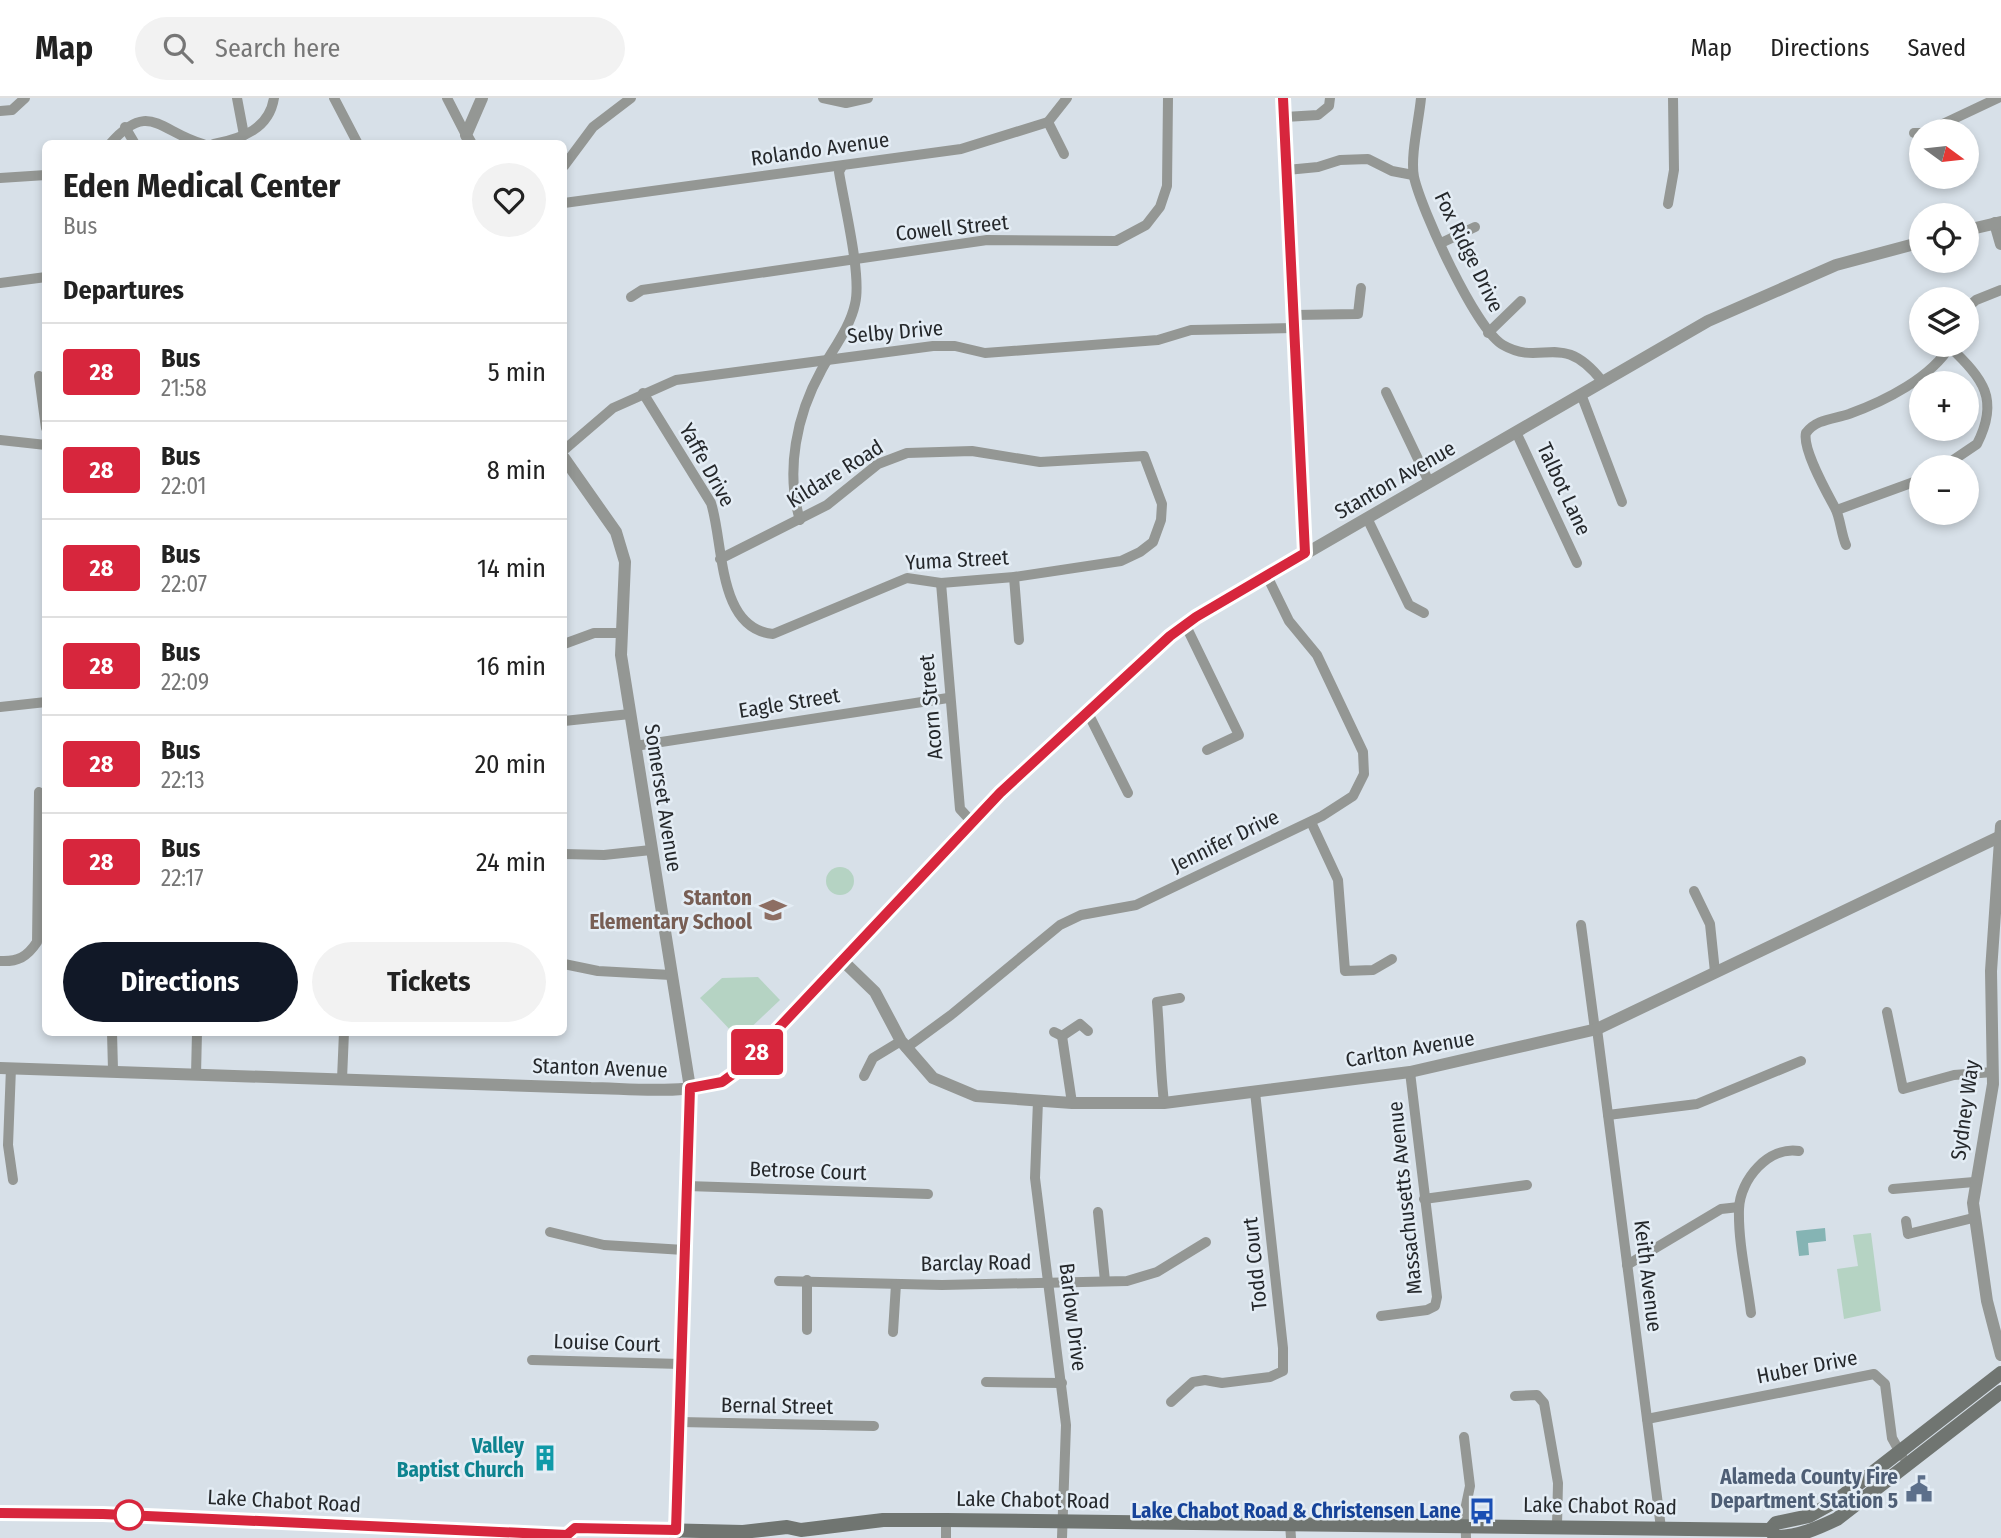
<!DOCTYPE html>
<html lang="en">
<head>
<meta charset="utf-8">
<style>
	body { margin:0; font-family:"Fira Sans Condensed",sans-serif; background:#f2f2f2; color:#222; height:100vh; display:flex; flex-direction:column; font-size:26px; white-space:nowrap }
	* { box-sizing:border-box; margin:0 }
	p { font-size:23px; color:#767676 }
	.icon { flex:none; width:38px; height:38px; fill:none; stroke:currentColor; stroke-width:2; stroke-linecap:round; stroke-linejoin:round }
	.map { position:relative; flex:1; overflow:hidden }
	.details { position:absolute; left:42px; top:42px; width:525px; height:896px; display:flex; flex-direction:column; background:#fff; border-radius:10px; box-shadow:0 4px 10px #0003 }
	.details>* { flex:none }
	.badge { padding:0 14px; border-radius:5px; font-size:24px; line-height:46px }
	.needle { width:46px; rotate:105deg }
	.controls { position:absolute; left:1909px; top:21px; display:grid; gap:14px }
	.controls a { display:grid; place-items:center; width:70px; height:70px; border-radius:50%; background:#fff; box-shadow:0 4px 10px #0003; font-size:35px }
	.map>.badge { position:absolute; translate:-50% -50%; box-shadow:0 0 0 4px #fff }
	h2 { padding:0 21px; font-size:26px; line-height:63px }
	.round { display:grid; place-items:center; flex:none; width:74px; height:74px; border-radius:37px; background:#f2f2f2 }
	.headline { display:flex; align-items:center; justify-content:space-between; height:119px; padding:0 21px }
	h1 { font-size:33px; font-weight:700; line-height:52px }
	.action { display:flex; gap:14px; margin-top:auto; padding:14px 21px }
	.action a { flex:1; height:80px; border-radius:42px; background:#111827; color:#fff; font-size:28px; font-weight:700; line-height:80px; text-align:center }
	.action a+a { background:#f2f2f2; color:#222 }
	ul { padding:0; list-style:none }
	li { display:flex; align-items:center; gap:21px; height:98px; padding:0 21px; border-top:2px solid #e0e0e0 }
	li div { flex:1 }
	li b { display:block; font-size:26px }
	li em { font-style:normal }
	li .badge { min-width:77px; font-weight:700; text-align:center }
	header { display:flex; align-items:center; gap:42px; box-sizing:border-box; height:98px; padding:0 35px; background:#fff; border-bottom:2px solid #e0e0e0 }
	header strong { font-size:33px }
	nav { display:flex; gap:38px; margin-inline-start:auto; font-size:24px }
	.search { width:490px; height:63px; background:#f2f2f2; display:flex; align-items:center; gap:18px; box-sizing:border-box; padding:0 24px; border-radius:38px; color:#767676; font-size:26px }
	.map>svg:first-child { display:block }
</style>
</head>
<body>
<header>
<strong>Map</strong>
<div class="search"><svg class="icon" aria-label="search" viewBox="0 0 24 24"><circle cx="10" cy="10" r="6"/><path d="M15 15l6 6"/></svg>Search here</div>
<nav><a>Map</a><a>Directions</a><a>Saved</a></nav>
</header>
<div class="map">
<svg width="2001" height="1440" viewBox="0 0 2001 1440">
	<rect width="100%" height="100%" fill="#d7e0e8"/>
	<g fill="#b5d3c3">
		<circle cx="840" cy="783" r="14"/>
		<polygon points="758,879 780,902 744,936 734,936 700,900 722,880"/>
		<polygon points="1871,1135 1881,1213 1844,1221 1837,1171 1858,1168 1853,1137"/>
	</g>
	<polygon fill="#85b4b4" points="1825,1130 1826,1143 1808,1145 1809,1157 1799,1158 1796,1133"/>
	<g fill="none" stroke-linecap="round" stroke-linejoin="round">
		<g stroke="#949794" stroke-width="10">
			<polyline points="237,0 244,37"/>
			<polyline points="334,0 358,46"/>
			<polyline points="447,0 466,37"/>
			<polyline points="823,0 846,5 868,0"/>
			<path d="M1421,0C1419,22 1410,59 1414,79C1421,111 1476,232 1503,247C1543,270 1561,231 1602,283"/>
			<polyline points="0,13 12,12 25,0"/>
			<polyline points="1285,19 1318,17 1329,8 1330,0"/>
			<polyline points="1048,24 1064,56"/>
			<polyline points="125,29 135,46"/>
			<polyline points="1928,33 1998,0"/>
			<polyline points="1914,35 1922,35"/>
			<path d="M110,46C149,1 160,34 203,46"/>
			<path d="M214,46C243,40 269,31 274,0"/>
			<polyline points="564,68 593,29 631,0"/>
			<polyline points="1287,72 1318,69 1340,62 1368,61 1392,73 1413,77"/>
			<polyline points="0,80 46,77"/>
			<polyline points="564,105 961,51 1048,24 1067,0"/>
			<polyline points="1668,106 1674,72 1673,0"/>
			<polyline points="1441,145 1475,129"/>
			<polyline points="0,185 46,179"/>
			<polyline points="631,199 642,192 987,142 1116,143 1146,127 1160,109 1167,88 1168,0"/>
			<polyline points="1967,210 1976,202 2001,192"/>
			<polyline points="1294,217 1358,216 1361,190"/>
			<polyline points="1488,235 1521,203"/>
			<polyline points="39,278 46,330"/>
			<polyline points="1386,294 1429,384"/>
			<path d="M643,295L711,405C724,445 717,531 773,536L907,480L941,485L1014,479L1121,463L1140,454L1153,444L1161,422L1162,406L1144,358L1040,364L972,353L907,355L878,366L827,407L720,461"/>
			<polyline points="1581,296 1622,404"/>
			<polyline points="1516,334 1577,465"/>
			<polyline points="0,342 46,347"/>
			<polyline points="564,352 613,310 676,282 933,248 955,248 985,255 1158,242 1191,232 1294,230"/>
			<path d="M1943,369L1977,346C2000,301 1983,281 1950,249"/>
			<polyline points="1837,412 1922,381"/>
			<polyline points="1367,420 1409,507 1424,515"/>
			<path d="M800,422C785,373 797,316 821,273C832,252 850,230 855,206C862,178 844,106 839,74L842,68"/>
			<path d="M1846,447C1841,436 1840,418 1835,410C1827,395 1802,351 1806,335C1816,321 1834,321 1849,316C1885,303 1931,280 1951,247"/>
			<polyline points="1014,479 1019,542"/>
			<polyline points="941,485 960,711 972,724"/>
			<polyline points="1185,526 1239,637 1207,652"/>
			<polyline points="564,546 594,535 620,535"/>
			<polyline points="0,609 46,604"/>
			<polyline points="1087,613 1128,695"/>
			<polyline points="564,623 630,616"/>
			<polyline points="635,648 948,600"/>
			<polyline points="1311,724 1338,782 1345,873 1373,872 1392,861"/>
			<polyline points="564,756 604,757 651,752"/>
			<polyline points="1694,793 1710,826 1715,874"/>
			<polyline points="1581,827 1595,932"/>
			<path d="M0,863C18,864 27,859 37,844L39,694"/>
			<polyline points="564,866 598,873 671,877"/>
			<polyline points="1887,914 1903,991 1954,977 1993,974"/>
			<polyline points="1597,931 1661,1430"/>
			<polyline points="112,934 113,972"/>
			<polyline points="1054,934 1062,938 1080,926 1088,933"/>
			<polyline points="1062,938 1072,1005"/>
			<polyline points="906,950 951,917 1060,827 1081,817 1136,807 1322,718 1353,698 1364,676 1363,654 1317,557 1289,523 1267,478"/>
			<polyline points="11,970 8,1047 13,1082"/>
			<polyline points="196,977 197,934"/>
			<polyline points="864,978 873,960 901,943"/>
			<polyline points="342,981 344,934"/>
			<polyline points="1038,1003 1035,1080 1066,1327 1062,1440"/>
			<path d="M1164,1005C1160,970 1160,938 1157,904L1180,900"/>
			<polyline points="1608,1017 1697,1006 1801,963"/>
			<polyline points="687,1088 928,1096"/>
			<polyline points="1893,1091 1974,1084"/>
			<polyline points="1424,1101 1527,1087"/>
			<polyline points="1098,1114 1105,1183"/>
			<polyline points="1906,1123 1908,1136 1973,1120"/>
			<polyline points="550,1134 604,1147 684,1152"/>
			<polyline points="1627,1167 1721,1111 1739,1109"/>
			<polyline points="807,1182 807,1232"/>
			<polyline points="779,1183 942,1187 1127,1183 1157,1174 1206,1144"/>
			<path d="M1751,1215C1747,1182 1738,1145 1739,1111C1740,1081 1769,1048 1799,1053"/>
			<polyline points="1381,1218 1427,1212 1435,1208 1437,1199 1410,974"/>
			<polyline points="893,1234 896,1186"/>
			<polyline points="532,1262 681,1266"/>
			<polyline points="986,1284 1062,1285"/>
			<polyline points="1515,1298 1537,1297 1544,1305 1558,1385 1557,1428"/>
			<polyline points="1171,1304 1193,1284 1205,1282 1222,1285 1270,1279 1283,1273 1283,1250 1255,994"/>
			<polyline points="1647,1321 1874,1276 1885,1286 1892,1340 1902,1358"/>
			<polyline points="680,1324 874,1328"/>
			<polyline points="1464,1339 1470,1388 1465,1412 1466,1440"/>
			<polyline points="1290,1426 1291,1440"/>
			<polyline points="946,1440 946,1422"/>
		</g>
		<g stroke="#949794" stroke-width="12">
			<polyline points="1284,0 1305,455"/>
			<polyline points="471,46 466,37 482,0"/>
			<polyline points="1995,125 2001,146"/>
			<polyline points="1967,132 2001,124"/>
			<polyline points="564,360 616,434 625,464 621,557 690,990 675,1440"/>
			<polyline points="2001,728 1991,873 1993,986 1973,1105 1987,1203 2001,1257"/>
			<polyline points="843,863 875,894 901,943 933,980 976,998 1072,1005 1164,1005 1410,974 1597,931 2001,738"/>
			<path d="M0,970L591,990C633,990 707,1001 740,971L1000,695L1157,549L1196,519L1708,223L1836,167L1922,144"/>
		</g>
		<g stroke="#707571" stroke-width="14">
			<polyline points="0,1416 103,1416 567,1437 575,1430 743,1434 787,1429 801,1432 883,1422 946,1422 1770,1432 1776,1425 1809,1418 1836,1403 2001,1275"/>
			<path d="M1770,1432L1776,1439C1798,1439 1818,1430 1837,1421L2001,1294"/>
		</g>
	</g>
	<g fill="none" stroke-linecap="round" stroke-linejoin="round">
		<g stroke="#fff" stroke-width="16">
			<polyline id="line" points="0,1415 103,1416 567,1437 575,1430 676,1432 690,990 722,984 740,971 1000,695 1170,538 1196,519 1305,455 1283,0"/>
		</g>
		<use href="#line" stroke="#d7263d" stroke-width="10"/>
	</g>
	<defs>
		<g id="school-bare" transform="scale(2.1)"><path d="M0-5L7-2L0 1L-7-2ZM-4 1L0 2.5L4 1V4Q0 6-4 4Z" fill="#8d6e63" stroke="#e4edf5" stroke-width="2.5" paint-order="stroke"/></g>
		<g id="building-bare" transform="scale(2.1)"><path d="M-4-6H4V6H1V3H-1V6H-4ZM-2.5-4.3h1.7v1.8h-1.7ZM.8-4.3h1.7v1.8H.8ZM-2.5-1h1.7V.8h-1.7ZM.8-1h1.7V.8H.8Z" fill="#0f9aa8" stroke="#e4edf5" stroke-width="2.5" paint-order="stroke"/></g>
		<g id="civic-bare" transform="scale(2.1)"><path d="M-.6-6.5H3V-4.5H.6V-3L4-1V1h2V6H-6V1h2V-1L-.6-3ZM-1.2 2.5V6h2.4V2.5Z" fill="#5c6f8a" stroke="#e4edf5" stroke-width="2.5" paint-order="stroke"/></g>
		<g id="bus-bare" transform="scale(2.1)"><path d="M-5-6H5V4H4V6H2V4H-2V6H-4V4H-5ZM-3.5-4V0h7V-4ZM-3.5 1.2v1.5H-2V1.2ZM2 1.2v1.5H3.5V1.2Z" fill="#1a4fb4" stroke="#e4edf5" stroke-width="2.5" paint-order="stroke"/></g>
	</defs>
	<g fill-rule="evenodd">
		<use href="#school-bare" x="773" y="812"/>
		<use href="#building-bare" x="545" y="1360"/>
		<use href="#civic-bare" x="1919" y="1391"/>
		<use href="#bus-bare" x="1482" y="1413"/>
	</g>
	<circle fill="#fff" stroke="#d7263d" stroke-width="3.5" cx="129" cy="1417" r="14"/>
	<g text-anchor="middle" stroke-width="5" stroke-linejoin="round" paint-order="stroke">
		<g font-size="21" fill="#25282b" stroke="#e4edf5">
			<text transform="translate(820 51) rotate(-8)" y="7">Rolando Avenue</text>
			<text transform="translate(952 130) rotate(-6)" y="7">Cowell Street</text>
			<text transform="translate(1469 154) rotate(64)" y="7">Fox Ridge Drive</text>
			<text transform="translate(895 234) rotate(-5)" y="7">Selby Drive</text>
			<text transform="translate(707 367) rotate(61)" y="7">Yaffe Drive</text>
			<text transform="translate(835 376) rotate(-32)" y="7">Kildare Road</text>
			<text transform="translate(1395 382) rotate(-30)" y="7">Stanton Avenue</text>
			<text transform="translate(1564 391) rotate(65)" y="7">Talbot Lane</text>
			<text transform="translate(957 462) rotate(-3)" y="7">Yuma Street</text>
			<text transform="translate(789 605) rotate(-9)" y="7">Eagle Street</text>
			<text transform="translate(931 609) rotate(-95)" y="7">Acorn Street</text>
			<text transform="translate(663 700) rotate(81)" y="7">Somerset Avenue</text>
			<text transform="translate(1225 743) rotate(-26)" y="7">Jennifer Drive</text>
			<text transform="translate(1410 951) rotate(-10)" y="7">Carlton Avenue</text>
			<text transform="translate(600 970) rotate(2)" y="7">Stanton Avenue</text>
			<text transform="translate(1965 1012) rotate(-82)" y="7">Sydney Way</text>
			<text transform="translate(808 1073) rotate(2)" y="7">Betrose Court</text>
			<text transform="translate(1405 1100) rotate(-96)" y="7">Massachusetts Avenue</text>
			<text transform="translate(976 1165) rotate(-1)" y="7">Barclay Road</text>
			<text transform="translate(1255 1166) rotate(-96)" y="7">Todd Court</text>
			<text transform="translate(1648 1178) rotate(83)" y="7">Keith Avenue</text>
			<text transform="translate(1073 1219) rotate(83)" y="7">Barlow Drive</text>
			<text transform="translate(607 1245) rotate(2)" y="7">Louise Court</text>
			<text transform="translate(1807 1269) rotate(-11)" y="7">Huber Drive</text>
			<text transform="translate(777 1308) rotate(1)" y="7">Bernal Street</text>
			<text transform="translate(1033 1402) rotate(1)" y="7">Lake Chabot Road</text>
			<text transform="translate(284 1403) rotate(3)" y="7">Lake Chabot Road</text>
			<text transform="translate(1600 1408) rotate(1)" y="7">Lake Chabot Road</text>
		</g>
		<g font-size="21" font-weight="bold" fill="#785e54" stroke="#e4edf5" text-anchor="end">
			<text x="752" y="807">Stanton<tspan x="752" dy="24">Elementary School</tspan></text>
		</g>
		<g font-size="21" font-weight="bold" fill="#0d838f" stroke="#e4edf5" text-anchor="end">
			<text x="524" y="1355">Valley<tspan x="524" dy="24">Baptist Church</tspan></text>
		</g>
		<g font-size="21" font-weight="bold" fill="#4e5e75" stroke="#e4edf5" text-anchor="end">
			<text x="1898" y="1386">Alameda County Fire<tspan x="1898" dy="24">Department Station 5</tspan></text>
		</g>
		<g font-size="21" font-weight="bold" fill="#164399" stroke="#e4edf5" text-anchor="end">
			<text x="1461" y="1420">Lake Chabot Road &amp; Christensen Lane</text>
		</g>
	</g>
</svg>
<div class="controls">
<a><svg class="needle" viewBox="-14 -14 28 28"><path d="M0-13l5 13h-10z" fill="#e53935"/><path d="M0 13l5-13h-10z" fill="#767676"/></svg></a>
<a><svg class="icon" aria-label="locate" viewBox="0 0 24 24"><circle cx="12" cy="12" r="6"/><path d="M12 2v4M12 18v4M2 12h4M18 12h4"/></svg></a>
<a><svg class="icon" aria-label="layers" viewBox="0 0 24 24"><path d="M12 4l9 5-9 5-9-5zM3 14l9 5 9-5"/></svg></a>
<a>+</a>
<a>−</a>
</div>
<b class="badge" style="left:757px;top:954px;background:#d7263d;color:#fff">28</b>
<section class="details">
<div class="headline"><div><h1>Eden Medical Center</h1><p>Bus</p></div><a class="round"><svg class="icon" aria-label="heart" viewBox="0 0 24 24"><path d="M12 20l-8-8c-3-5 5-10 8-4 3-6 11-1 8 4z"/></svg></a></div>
<h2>Departures</h2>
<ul>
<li><span class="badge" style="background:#d7263d;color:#fff">28</span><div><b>Bus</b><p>21:58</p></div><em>5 min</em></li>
<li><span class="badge" style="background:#d7263d;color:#fff">28</span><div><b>Bus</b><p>22:01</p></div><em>8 min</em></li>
<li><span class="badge" style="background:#d7263d;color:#fff">28</span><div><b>Bus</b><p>22:07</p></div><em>14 min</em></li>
<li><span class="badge" style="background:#d7263d;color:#fff">28</span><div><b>Bus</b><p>22:09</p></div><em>16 min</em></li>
<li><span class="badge" style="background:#d7263d;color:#fff">28</span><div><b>Bus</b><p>22:13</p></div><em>20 min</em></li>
<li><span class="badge" style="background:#d7263d;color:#fff">28</span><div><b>Bus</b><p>22:17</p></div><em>24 min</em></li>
</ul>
<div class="action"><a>Directions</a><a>Tickets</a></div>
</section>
</div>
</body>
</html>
